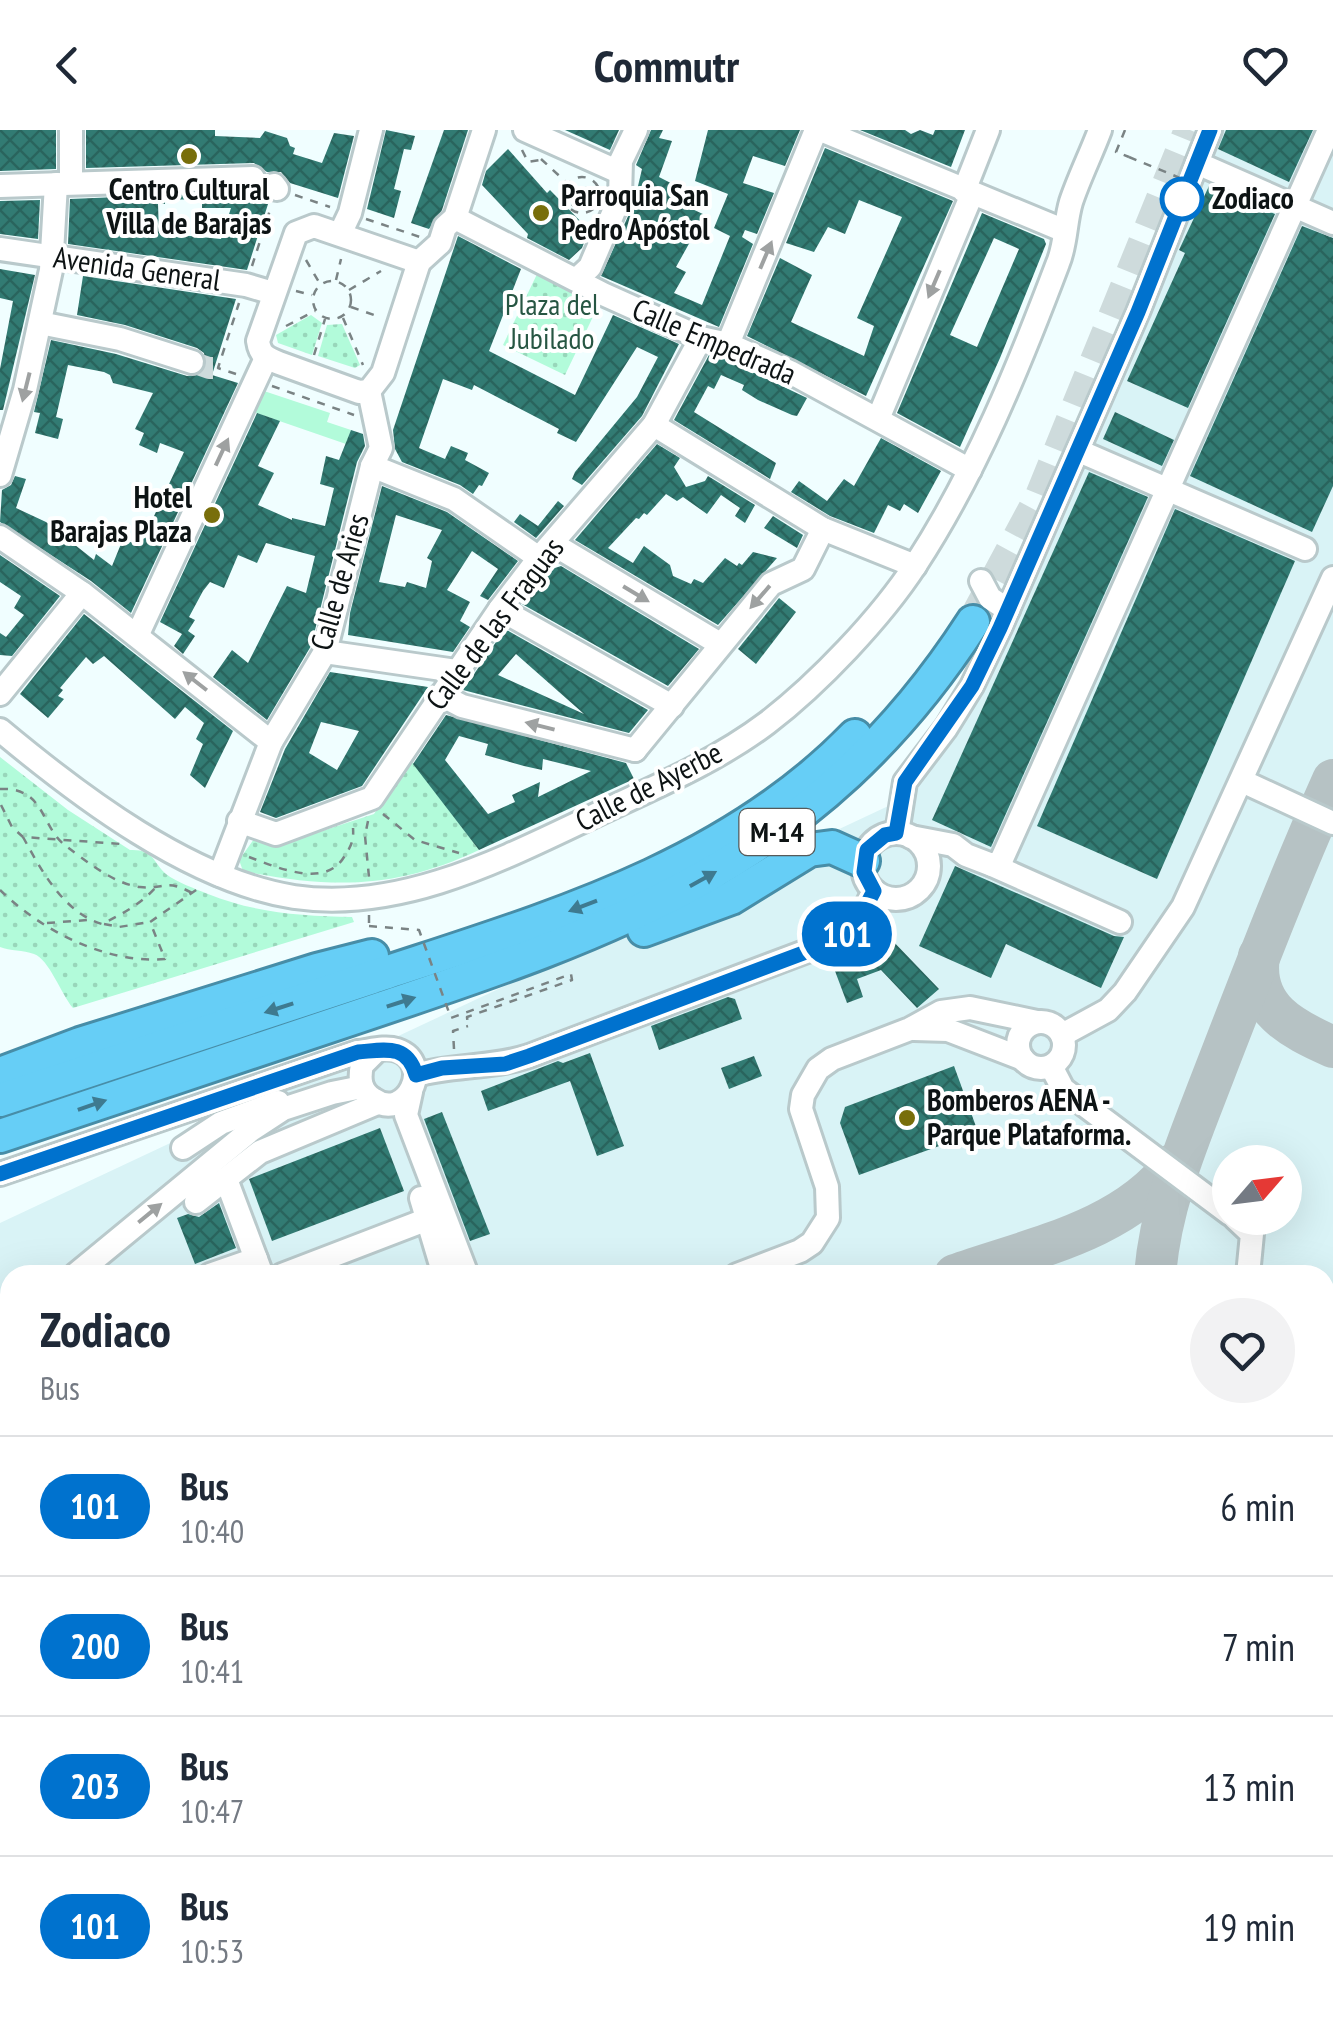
<!DOCTYPE html>
<html lang="en">
<head>
<meta charset="utf-8">
<style>
	body { margin:0; font-family:"PT Sans Narrow",sans-serif; background:#f2f2f3; color:#1f2937; height:100vh; display:flex; flex-direction:column; font-size:38px; white-space:nowrap }
	* { box-sizing:border-box; margin:0 }
	p { font-size:32px; color:#747a83 }
	.icon { flex:none; width:55px; height:55px; fill:none; stroke:currentColor; stroke-width:2; stroke-linecap:round; stroke-linejoin:round }
	.map { position:relative; flex:1; overflow:hidden }
	.details { position:absolute; left:0px; top:1135px; width:1335px; height:752px; display:flex; flex-direction:column; background:#fff; border-radius:30px 30px 0 0; box-shadow:0 10px 40px #0002 }
	.details>* { flex:none }
	.badge { padding:0 20px; border-radius:32px; font-size:35px; line-height:65px }
	.needle { width:65px; rotate:62deg }
	.tools { position:absolute; left:1212px; top:1015px; display:grid; gap:20px }
	.tools a { display:grid; place-items:center; width:90px; height:90px; border-radius:50%; background:#fff; box-shadow:0 10px 40px #0002; font-size:50px }
	.map>.badge { position:absolute; translate:-50% -50%; box-shadow:0 0 0 5px #fff }
	.round { display:grid; place-items:center; flex:none; width:105px; height:105px; border-radius:52px; background:#f2f2f3 }
	.overview { display:flex; align-items:center; justify-content:space-between; height:170px; padding:0 40px }
	h1 { font-size:48px; font-weight:700; line-height:75px }
	ul { padding:0; list-style:none }
	li { display:flex; align-items:center; gap:30px; height:140px; padding:0 40px; border-top:2px solid #e0e1e3 }
	li div { flex:1 }
	li b { display:block; font-size:38px }
	li em { font-style:normal }
	li .badge { min-width:110px; font-weight:700; text-align:center }
	header { display:flex; justify-content:space-between; align-items:center; height:130px; padding:0 40px; background:#fff; font-size:45px; font-weight:700 }
	.map>svg:first-child { display:block }
</style>
</head>
<body>
<header><svg class="icon" aria-label="back" viewBox="0 0 24 24"><path d="M15 5l-7 7 7 7"/></svg>Commutr<svg class="icon" aria-label="heart" viewBox="0 0 24 24"><path d="M12 20l-8-8c-3-5 5-10 8-4 3-6 11-1 8 4z"/></svg></header>
<div class="map">
<svg width="1333" height="1887" viewBox="0 0 1333 1887">
	<defs>
		<pattern id="park-dots" width="8" height="8" patternUnits="userSpaceOnUse" patternTransform="scale(2.5)"><rect width="8" height="8" fill="#b2fbda"/><path d="M2 2h.1M6 6h.1" fill="none" stroke="#98d6ba" stroke-width="1.8" stroke-linecap="round"/></pattern>
		<pattern id="building-cross-hatch" width="8" height="8" patternUnits="userSpaceOnUse" patternTransform="scale(2.5)"><rect width="8" height="8" fill="#327b73"/><path d="M0 0l8 8M0 8l8-8" fill="none" stroke="#29645d"/></pattern>
	</defs>
	<rect width="100%" height="100%" fill="#f0feff"/>
	<path fill="#d9f3f6" fill-rule="evenodd" d="M1222,0H1333V1887H0V1093L916,663ZM1230,1032H1285V1088H1230ZM10,1145H1325V1878H10Z"/>
	<g fill="#b2fbda">
		<polygon points="261,260 330,283 327,292 351,300 346,314 253,282"/>
		<polygon points="1333,1549 1333,1735 1325,1749 1325,1566"/>
	</g>
	<g fill="url(#park-dots)">
		<polygon points="539,140 601,170 565,245 503,215"/>
		<polygon points="311,185 322,193 312,225 278,213 276,205"/>
		<polygon points="342,194 360,235 355,238 318,226 327,195"/>
		<path d="M0,627L68,680L130,720C154,719 152,731 166,744C176,752 196,759 208,764C255,783 302,786 352,787L354,792L73,878C61,864 49,829 34,824C23,820 10,821 0,817Z"/>
		<path d="M410,629L479,720C396,759 332,759 243,741L239,730L254,709L273,717L374,684Z"/>
	</g>
	<g fill="none" stroke-linecap="round" stroke-linejoin="round">
		<g stroke="#b6c2c4" stroke-width="42">
			<path d="M1259,826C1251,878 1292,899 1333,917"/>
			<path d="M955,1145C1031,1118 1124,1101 1174,1034"/>
			<path d="M1155,1145C1161,1072 1189,1009 1215,941C1253,843 1290,746 1333,650"/>
			<polyline points="1325,1441 1333,1423"/>
			<polyline points="1325,1862 1333,1857"/>
			<polyline points="1258,1878 1268,1887"/>
			<polyline points="682,1887 689,1878"/>
			<polyline points="1133,1887 1146,1878"/>
		</g>
	</g>
	<g fill="url(#building-cross-hatch)" fill-rule="evenodd">
		<polygon points="0,0 56,0 56,39 0,41"/>
		<polygon points="86,0 215,0 215,6 260,8 265,1 287,8 290,16 295,18 293,24 322,33 334,3 354,6 338,68 290,53 281,42 267,42 254,33 86,38"/>
		<polygon points="386,0 415,6 411,20 404,19 394,59 401,61 394,88 367,79"/>
		<polygon points="444,0 468,0 442,80 429,99 411,93"/>
		<polygon points="565,0 619,0 610,20"/>
		<polygon points="651,0 663,0 659,8 672,11 659,47 694,65 690,78 705,85 676,137 686,142 674,163 702,175 730,106 714,98 728,64 695,51 708,0 800,0 785,36 753,26 743,53 774,63 757,104 745,100 742,107 753,114 719,197 601,146 634,73 642,39 636,35"/>
		<polygon points="860,0 905,0 911,4 920,0 933,5 935,0 965,0 951,37"/>
		<polygon points="1226,0 1313,0 1289,52 1218,19"/>
		<polygon points="825,18 953,71 866,266 747,206 780,128 812,145 791,192 864,226 874,196 857,188 902,87 859,70 845,104 828,97 814,122 786,113"/>
		<polygon points="508,19 547,63 550,60 589,100 582,118 569,130 527,108 528,104 482,55 486,41"/>
		<polygon points="1209,56 1275,84 1188,278 1127,251 1185,123 1179,120"/>
		<path d="M261,61L269,71L247,140L68,114L70,69ZM202,69V78H231L221,109L159,103L158,74H165V70Z"/>
		<polygon points="40,70 38,109 0,104 0,71"/>
		<path d="M982,83L1044,109L1046,114L1000,228L960,317L897,283ZM994,108L1019,119L977,217L950,205Z"/>
		<polygon points="1302,96 1333,108 1333,356 1312,402 1190,346"/>
		<polygon points="458,106 521,139 489,221 575,265 613,185 679,214 642,286 582,355 572,349 575,342 637,267 658,227 637,217 576,312 557,303 559,299 474,255 472,260 443,249 419,318 445,329 451,316 468,323 465,330 489,343 482,356 479,355 473,364 460,355 402,332 395,319 393,300"/>
		<polygon points="0,139 35,145 3,280 0,280 0,239 13,171 0,168"/>
		<polygon points="83,146 236,169 212,245 238,253 131,483 91,451 0,392 2,360 11,355 15,346 26,349 16,378 46,392 94,430 96,424 112,436 123,409 140,416 184,322 160,313 157,323 139,315 144,303 135,299 153,263 113,253 110,245 104,242 68,235 56,287 63,289 58,309 35,303 40,283 34,282 51,210 116,224 187,246 201,244 206,236 204,223 197,218 125,195 77,185"/>
		<polygon points="709,225 723,228 807,268 797,286 792,285 758,270 742,260 744,255 721,245 714,259 708,256 694,282 776,333 770,349 674,290"/>
		<polygon points="1115,282 1174,310 1162,336 1103,309"/>
		<polygon points="257,283 280,291 258,336 274,343 258,375 292,390 292,388 325,396 334,358 320,354 326,326 339,330 351,300 363,304 365,316 357,332 311,516 267,590 213,547 232,520 248,533 287,456 306,463 315,426 266,413 257,433 238,425 224,458 210,452 203,461 189,487 195,490 188,501 195,506 183,524 174,516 182,504 160,492"/>
		<polygon points="881,308 941,341 918,383 904,374 900,381 888,375 874,403 830,386 791,362 799,351 827,371 844,349 854,356"/>
		<polygon points="657,314 680,328 674,337 686,357 705,351 708,346 755,375 745,393 735,386 740,378 721,365 707,384 683,367 677,371 666,364 647,385 644,383 639,389 636,388 608,418 633,433 644,416 670,435 673,446 691,454 694,449 703,453 725,428 737,436 739,433 742,435 753,422 777,428 718,495 575,410"/>
		<polygon points="1089,342 1148,367 991,717 932,690"/>
		<path d="M382,356L447,382L518,431L488,470L480,466L498,439L472,421L447,460L470,472L460,491L470,497L453,522L348,505L350,483ZM396,385L442,400L427,428L432,431L426,458L407,452L405,457L379,452Z"/>
		<polygon points="558,371 564,376 536,408 514,392 520,384 538,396"/>
		<polygon points="1175,379 1295,431 1157,749 1037,696"/>
		<polygon points="773,386 803,405 797,418 764,398"/>
		<polygon points="0,425 60,466 12,526 0,525 0,503 6,507 24,485 14,478 21,466 0,452"/>
		<polygon points="561,436 699,519 668,556 522,474 549,440"/>
		<polygon points="779,468 796,482 756,534 738,519"/>
		<polygon points="84,484 233,601 205,658 190,645 203,614 196,609 204,593 185,577 175,589 104,526 93,534 86,527 60,558 63,560 58,566 64,569 48,588 20,564"/>
		<path d="M505,499L648,580L629,603L463,560ZM516,524L584,584L498,545Z"/>
		<path d="M330,542L428,557L362,656L276,688L260,682L285,619ZM321,592L359,601L337,640L309,623Z"/>
		<path d="M446,585L626,633L634,649L479,720L413,634ZM459,606L488,614L485,625L524,636L542,640L543,629L591,641L538,667L540,652L512,665L515,672L488,684L445,630Z"/>
		<polygon points="955,736 1114,806 1124,807 1101,858 1006,814 991,848 919,816"/>
		<polygon points="890,808 939,859 917,878 881,840 857,849 863,867 847,873 832,833"/>
		<polygon points="728,867 735,869 742,889 659,920 651,896"/>
		<polygon points="590,923 624,1016 597,1026 570,951 488,981 481,961 558,931 563,933"/>
		<polygon points="754,926 762,946 729,959 721,938"/>
		<polygon points="954,936 978,1002 859,1045 840,993 845,977"/>
		<polygon points="442,982 490,1104 470,1111 424,989"/>
		<polygon points="380,998 404,1061 272,1111 249,1049"/>
		<polygon points="219,1073 236,1118 195,1134 177,1088 188,1084 199,1087"/>
	</g>
	<g fill="none" stroke-linecap="round" stroke-linejoin="round">
		<polyline stroke="#cedbdc" stroke-width="22" stroke-dasharray="22 11" stroke-linecap="butt" points="192,232 209,238 218,238"/>
		<polyline stroke="#cedbdc" stroke-width="32" stroke-dasharray="32 16" stroke-linecap="butt" points="973,492 1041,366 1190,0"/>
		<g stroke="#b9c9cb" stroke-width="28">
			<g id="minor">
				<polyline points="71,0 71,53"/>
				<polyline points="525,0 619,42"/>
				<polyline points="821,0 1065,101"/>
				<polyline points="1197,33 1333,93"/>
				<polyline points="274,55 277,59"/>
				<polyline points="0,56 253,48"/>
				<polyline points="964,61 988,0"/>
				<polyline points="455,88 603,164 701,208 728,214 790,242 970,340"/>
				<path d="M314,96L419,132L383,243L369,261L359,262L279,233C266,228 260,225 258,211L296,103Z"/>
				<polyline points="340,104 350,83 371,0"/>
				<polyline points="0,119 246,155 273,163"/>
				<polyline points="419,132 440,113 445,97 455,88 484,0"/>
				<polyline points="577,149 590,137 620,67 621,31 636,0"/>
				<polyline points="40,193 120,209 192,232"/>
				<polyline points="728,214 816,0"/>
				<polyline points="878,289 972,64"/>
				<polyline points="654,295 823,399 915,436"/>
				<polyline points="1079,321 1305,419"/>
				<polyline points="372,336 454,369 539,428"/>
				<polyline points="0,345 25,260 51,140 56,54"/>
				<polyline points="0,407 82,463 271,612"/>
				<polyline points="553,414 720,514"/>
				<polyline points="981,451 990,468 1008,480"/>
				<polyline points="500,479 672,576"/>
				<polyline points="137,506 266,228"/>
				<polyline points="325,522 456,541"/>
				<polyline points="0,564 82,463"/>
				<polyline points="441,565 462,576 635,620"/>
				<path d="M0,600C79,666 191,751 294,767C404,783 508,726 604,681C660,655 718,630 767,593C818,554 881,488 916,434C976,342 1019,236 1058,133C1066,114 1065,92 1071,72C1079,48 1091,24 1100,0"/>
				<polyline points="635,620 771,454 803,439 823,399"/>
				<polyline points="1242,651 1333,693"/>
				<polyline points="239,691 276,704 372,668 500,479 539,428 654,295 701,208"/>
				<polyline points="897,703 905,652 946,598 972,556 1000,498 1138,182 1210,0"/>
				<circle cx="896" cy="736" r="33"/>
				<polyline points="911,707 953,715 966,725 992,735 1001,731 1329,0"/>
				<polyline points="992,735 1120,792"/>
				<polyline points="220,745 271,612 325,522 372,336 381,318 369,261"/>
				<circle cx="1041" cy="915" r="23"/>
				<polyline points="914,899 948,900 1023,929"/>
				<polyline points="1062,905 1108,880 1125,862 1183,777 1333,448"/>
				<polyline points="1051,936 1063,959 1230,1084"/>
				<path d="M416,945C453,935 492,938 529,926L839,809L855,799L874,761"/>
				<polyline points="411,962 406,985 467,1145"/>
				<polyline points="183,1018 221,993 278,972"/>
				<path d="M0,1044L358,922C369,921 385,916 397,920C435,933 406,993 373,969C360,961 359,949 362,935L376,921"/>
				<polyline points="226,1049 262,1145"/>
				<polyline points="421,1068 444,1145"/>
				<polyline points="196,1072 260,1022 377,973"/>
				<polyline points="1235,1088 1252,1104 1248,1145"/>
				<polyline points="75,1145 251,1000 283,979 332,963 362,957"/>
				<polyline points="210,1145 256,1129"/>
				<polyline points="282,1145 428,1089"/>
				<polyline points="737,1145 800,1121 812,1113 828,1088 827,1057 801,979 803,965 818,939 832,929 910,899 941,882 970,878 1037,892"/>
				<polyline points="0,1219 10,1204"/>
				<polyline points="0,1262 10,1303"/>
				<polyline points="0,1310 10,1337"/>
				<polyline points="0,1351 10,1378"/>
				<polyline points="0,1530 10,1537"/>
				<polyline points="0,1796 10,1787"/>
				<polyline points="152,1887 154,1878"/>
				<polyline points="175,1887 177,1878"/>
				<polyline points="341,1887 346,1878"/>
				<polyline points="569,1887 574,1878"/>
			</g>
		</g>
		<g stroke="#478da7" stroke-width="38">
			<g id="highway">
				<polyline points="644,800 731,768 809,720 832,717 863,731"/>
				<polyline points="0,944 80,914 317,840 372,826"/>
				<path d="M0,970C125,929 249,888 373,847C545,790 725,740 855,606"/>
				<path d="M0,1006C120,966 239,926 359,886C617,800 818,732 973,492"/>
			</g>
		</g>
		<g stroke="#7a8384" stroke-width="2.5" stroke-dasharray="8 8" stroke-linecap="butt">
			<polyline points="1125,0 1116,22 1129,27"/>
			<polyline points="522,20 528,32 540,30"/>
			<polyline points="541,29 593,77"/>
			<circle cx="582" cy="65" r="18"/>
			<polyline points="295,65 330,77"/>
			<polyline points="572,76 592,51"/>
			<polyline points="366,89 420,107"/>
			<polyline points="306,130 320,154"/>
			<polyline points="252,136 271,77"/>
			<polyline points="336,150 341,129"/>
			<circle cx="332" cy="170" r="19"/>
			<polyline points="349,160 381,141"/>
			<polyline points="296,161 312,165"/>
			<polyline points="351,177 380,187"/>
			<polyline points="343,188 363,235"/>
			<polyline points="286,196 315,181"/>
			<polyline points="314,225 325,189"/>
			<polyline points="236,244 218,238 239,173"/>
			<polyline points="272,256 354,285"/>
			<path d="M0,659C46,657 40,697 66,716C86,731 114,754 140,757C165,760 165,748 192,763"/>
			<polyline points="1,675 12,697 23,707 121,714"/>
			<polyline points="383,684 415,710 459,723"/>
			<polyline points="368,691 365,706 369,747"/>
			<path d="M23,707C41,740 64,783 102,794C124,783 141,774 157,756"/>
			<path d="M249,727C276,737 325,759 344,727C351,717 354,710 353,698"/>
			<path d="M0,760C41,800 105,834 165,829L150,792L199,758"/>
			<polyline points="369,785 369,796"/>
			<polyline points="47,793 88,790"/>
			<polyline points="104,794 119,797 150,792"/>
			<polyline points="454,919 453,901 468,896"/>
			<polyline points="211,1887 216,1878"/>
		</g>
		<use href="#minor" stroke="#fff" stroke-width="22"/>
		<use href="#highway" stroke="#66cef6" stroke-width="32"/>
		<g stroke="#7a8384" stroke-width="2.5" stroke-dasharray="8 8" stroke-linecap="butt">
			<polyline points="1129,27 1202,57"/>
			<polyline points="369,796 419,800 451,888 571,844 572,850 467,887 468,896"/>
		</g>
	</g>
	<defs><path id="oneway-solid" d="M-6-.8H1V-3.2L6.5 0L1 3.2V.8H-6Z" transform="scale(2.5)"/></defs>
	<g fill="#9ea1a1">
		<use href="#oneway-solid" transform="translate(766 125) rotate(-67)"/>
		<use href="#oneway-solid" transform="translate(934 154) rotate(113)"/>
		<use href="#oneway-solid" transform="translate(26 257) rotate(104)"/>
		<use href="#oneway-solid" transform="translate(222 322) rotate(-65)"/>
		<use href="#oneway-solid" transform="translate(636 464) rotate(31)"/>
		<use href="#oneway-solid" transform="translate(760 467) rotate(131)"/>
		<use href="#oneway-solid" transform="translate(195 551) rotate(-142)"/>
		<use href="#oneway-solid" transform="translate(540 596) rotate(-166)"/>
		<use href="#oneway-solid" transform="translate(150 1083) rotate(-39)"/>
	</g>
	<g fill="#3e7a90">
		<use href="#oneway-solid" transform="translate(703 749) rotate(-29)"/>
		<use href="#oneway-solid" transform="translate(583 776) rotate(159)"/>
		<use href="#oneway-solid" transform="translate(401 872) rotate(-18)"/>
		<use href="#oneway-solid" transform="translate(279 878) rotate(162)"/>
		<use href="#oneway-solid" transform="translate(92 975) rotate(-19)"/>
	</g>
	<g fill="none" stroke-linecap="round" stroke-linejoin="round">
		<g stroke="#fff" stroke-width="22">
			<path id="line" d="M0,1044L358,922C384,920 407,913 416,945L442,938L505,934L529,926L838,810L854,799L874,761L864,742L867,720L885,705L896,703L905,652L972,556L1000,498L1138,182L1210,0"/>
		</g>
		<use href="#line" stroke="#0072ce" stroke-width="15"/>
	</g>
	<g fill="#786e0b" stroke="#fff" stroke-width="4">
		<circle cx="189" cy="26" r="10"/>
		<circle cx="541" cy="83" r="10"/>
		<circle cx="212" cy="385" r="10"/>
		<circle cx="907" cy="988" r="10"/>
	</g>
	<circle fill="#fff" stroke="#0072ce" stroke-width="5" cx="1182" cy="69" r="20"/>
	<g text-anchor="middle" stroke-width="8" stroke-linejoin="round" paint-order="stroke">
		<rect fill="#fff" stroke="#565a5a" stroke-width="2.5" x="739.5" y="679" width="75" height="46" rx="8"/>
		<g font-size="28" font-weight="bold" fill="#0d1314">
			<text x="777" y="712">M-14</text>
		</g>
		<g font-size="30" font-weight="bold" fill="#0d1314" stroke="#fff" text-anchor="start">
			<text x="189" y="70" text-anchor="middle">Centro Cultural<tspan x="189" dy="34">Villa de Barajas</tspan></text>
			<text x="561" y="76">Parroquia San<tspan x="561" dy="34">Pedro Apóstol</tspan></text>
			<text x="192" y="378" text-anchor="end">Hotel<tspan x="192" dy="34">Barajas Plaza</tspan></text>
			<text x="927" y="981">Bomberos AENA -<tspan x="927" dy="34">Parque Plataforma.</tspan></text>
		</g>
		<g font-size="30" font-weight="bold" fill="#0d1314" stroke="#fff" text-anchor="start">
			<text x="1212" y="79">Zodiaco</text>
		</g>
		<g font-size="30" fill="#0d1314" stroke="#fff">
			<text transform="translate(137 139) rotate(8)" y="10">Avenida General</text>
			<text transform="translate(714 212) rotate(23)" y="10">Calle Empedrada</text>
			<text transform="translate(340 452) rotate(-74)" y="10">Calle de Aries</text>
			<text transform="translate(495 494) rotate(-53)" y="10">Calle de las Fraguas</text>
			<text transform="translate(649 657) rotate(-27)" y="10">Calle de Ayerbe</text>
		</g>
		<g font-size="30" fill="#275643" stroke="#fff">
			<text x="552" y="185">Plaza del<tspan x="552" dy="34">Jubilado</tspan></text>
		</g>
	</g>
</svg>
<div class="tools">
<a><svg class="needle" viewBox="-14 -14 28 28"><path d="M0-13l5 13h-10z" fill="#e53935"/><path d="M0 13l5-13h-10z" fill="#747a83"/></svg></a>
</div>
<b class="badge" style="left:847px;top:804px;background:#0072ce;color:#fff">101</b>
<section class="details">
<div class="overview"><div><h1>Zodiaco</h1><p>Bus</p></div><a class="round"><svg class="icon" aria-label="heart" viewBox="0 0 24 24"><path d="M12 20l-8-8c-3-5 5-10 8-4 3-6 11-1 8 4z"/></svg></a></div>
<ul>
<li><span class="badge" style="background:#0072ce;color:#fff">101</span><div><b>Bus</b><p>10:40</p></div><em>6 min</em></li>
<li><span class="badge" style="background:#0072ce;color:#fff">200</span><div><b>Bus</b><p>10:41</p></div><em>7 min</em></li>
<li><span class="badge" style="background:#0072ce;color:#fff">203</span><div><b>Bus</b><p>10:47</p></div><em>13 min</em></li>
<li><span class="badge" style="background:#0072ce;color:#fff">101</span><div><b>Bus</b><p>10:53</p></div><em>19 min</em></li>
</ul>
</section>
</div>
</body>
</html>
